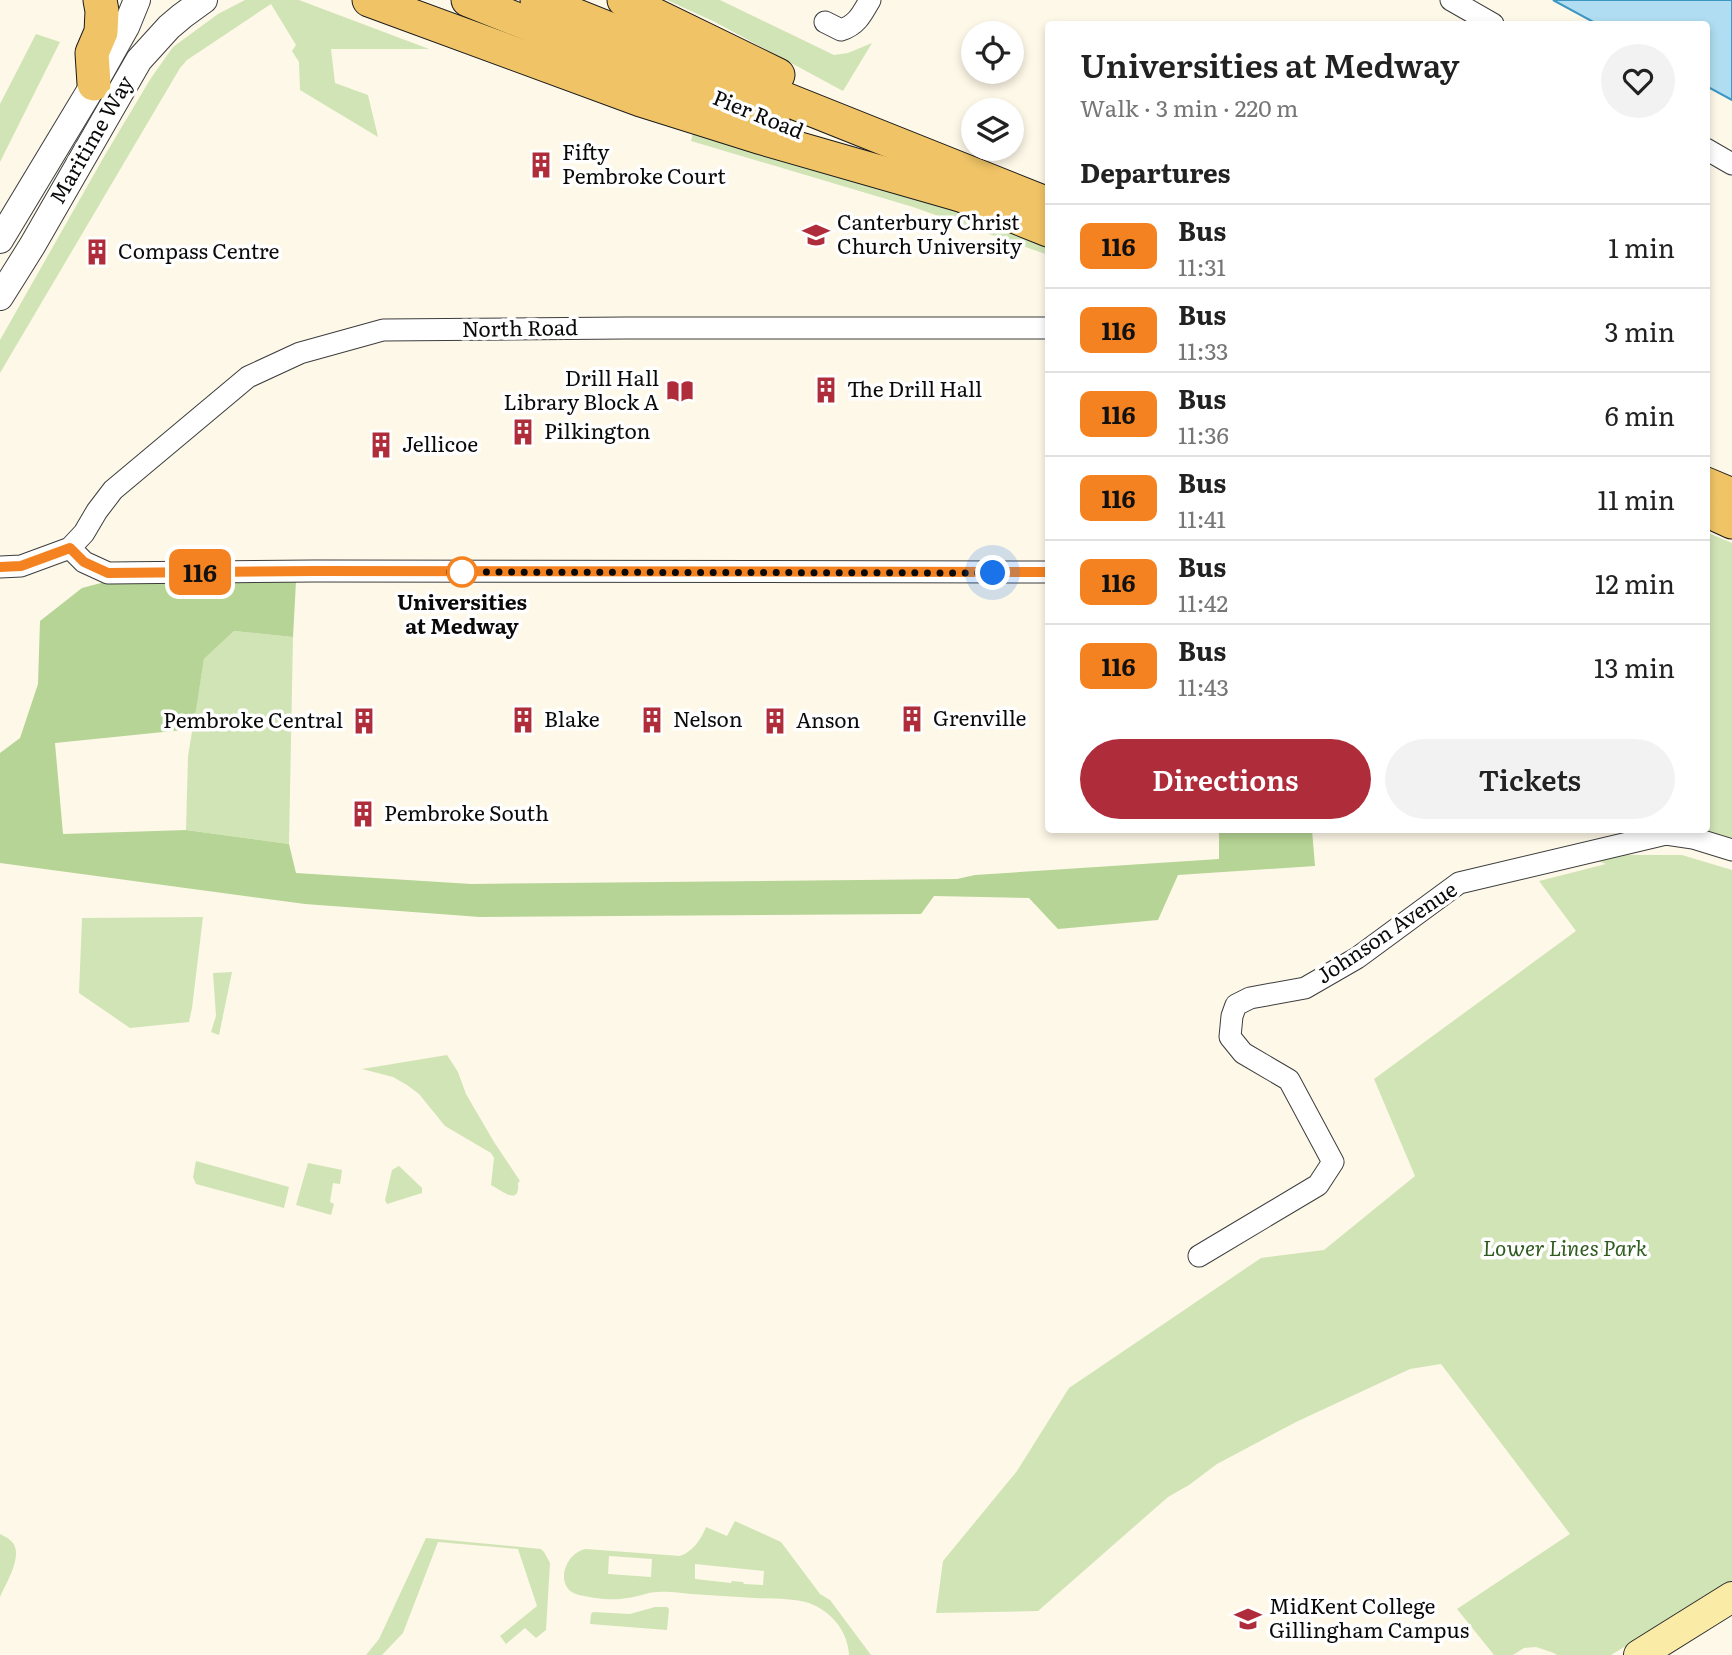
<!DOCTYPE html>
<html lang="en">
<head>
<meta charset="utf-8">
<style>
	body { margin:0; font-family:Literata,serif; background:#f2f2f2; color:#222; height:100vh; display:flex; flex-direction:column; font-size:26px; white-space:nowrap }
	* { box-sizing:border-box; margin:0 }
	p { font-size:23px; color:#767676 }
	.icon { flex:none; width:38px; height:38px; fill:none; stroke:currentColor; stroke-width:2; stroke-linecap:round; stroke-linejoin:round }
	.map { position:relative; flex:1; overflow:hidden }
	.sheet { position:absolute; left:1045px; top:21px; width:665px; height:812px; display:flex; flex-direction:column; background:#fff; border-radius:7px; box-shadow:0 4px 10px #0003 }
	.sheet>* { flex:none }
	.badge { padding:0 14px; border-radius:10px; font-size:24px; line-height:46px }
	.fabs { position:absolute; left:961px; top:21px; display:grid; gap:14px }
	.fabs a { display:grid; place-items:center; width:63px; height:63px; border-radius:50%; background:#fff; box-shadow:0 4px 10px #0003; font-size:35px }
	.you { position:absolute; width:35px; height:35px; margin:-18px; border:5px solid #fff; border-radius:50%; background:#1a73e8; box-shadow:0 0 0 10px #1a73e833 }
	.map>.badge { position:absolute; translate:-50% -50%; box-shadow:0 0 0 4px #fff }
	h2 { padding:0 35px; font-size:26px; line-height:63px }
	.round { display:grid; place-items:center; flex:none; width:74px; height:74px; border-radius:37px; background:#f2f2f2 }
	.summary { display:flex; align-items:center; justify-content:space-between; height:119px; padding:0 35px }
	h1 { font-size:33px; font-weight:600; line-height:52px }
	.primary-button { display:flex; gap:14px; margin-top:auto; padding:14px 35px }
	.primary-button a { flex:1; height:80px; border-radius:42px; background:#af2c3b; color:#fff; font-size:28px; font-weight:600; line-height:80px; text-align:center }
	.primary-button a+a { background:#f2f2f2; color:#222 }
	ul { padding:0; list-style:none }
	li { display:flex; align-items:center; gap:21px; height:84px; padding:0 35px; border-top:2px solid #e0e0e0 }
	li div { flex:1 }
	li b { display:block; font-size:26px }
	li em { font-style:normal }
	li .badge { min-width:77px; font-weight:700; text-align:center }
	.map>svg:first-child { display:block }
</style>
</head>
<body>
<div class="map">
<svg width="1732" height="1655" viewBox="0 0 1732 1655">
	<rect width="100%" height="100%" fill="#fef8e8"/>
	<g fill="#d1e4b5" fill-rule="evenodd">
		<polygon points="245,0 299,0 429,49 331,49 335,83 368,95 378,137 300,90 299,62 292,51 296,45 271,4 187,60 180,68 0,373 0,340 105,155 151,78 173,47 218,14"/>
		<polygon points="667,0 720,0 834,55 848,53 872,43 843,91 715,22"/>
		<polygon points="36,34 60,42 0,162 0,104"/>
		<polygon points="694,128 1048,240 1048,255 913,207 691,141"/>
		<polygon points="1706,532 1732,543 1732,845 1699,830 1706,830"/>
		<polygon points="234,631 293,637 289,844 186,830 188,756 204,659"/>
		<polygon points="1581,855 1682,855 1732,870 1732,1581 1611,1655 1557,1655 1554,1653 1536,1647 1524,1648 1513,1655 1494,1655 1457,1609 1570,1534 1441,1364 1410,1369 1296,1422 1217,1464 1189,1485 1168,1497 1038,1611 936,1613 943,1561 1017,1471 1069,1388 1261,1258 1324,1250 1415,1176 1374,1079 1576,931 1539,881 1606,864"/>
		<polygon points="203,917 192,1008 189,1022 130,1028 79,993 82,918"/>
		<polygon points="232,972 219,1035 211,1032 216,1016 213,973"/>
		<path d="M447,1055L458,1072L466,1094L494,1142L520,1181L518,1183C520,1207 501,1190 491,1185L494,1158L491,1153L445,1126L419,1094L407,1085L393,1077L362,1069Z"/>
		<polygon points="196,1161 289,1187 284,1208 196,1184 193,1177"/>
		<polygon points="308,1163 342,1170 340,1184 333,1183 330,1202 334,1204 331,1215 296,1205"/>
		<polygon points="399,1166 422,1188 422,1193 387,1204 385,1200 392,1170"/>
		<path d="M735,1521L781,1542L820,1594L830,1600L871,1655H849C848,1631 831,1611 809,1603C793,1598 772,1599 755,1598C734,1597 712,1595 691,1594C680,1593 669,1591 658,1592C647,1592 638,1597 627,1598C612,1601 593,1598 579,1595C554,1590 563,1553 586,1549L680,1556C692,1552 701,1540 706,1527L727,1536ZM609,1556L652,1559L651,1577L608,1574ZM695,1564L764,1571L763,1585L744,1584L743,1582L732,1581L731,1583L695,1579Z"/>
		<path d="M0,1534C3,1536 7,1537 10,1540C26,1552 6,1583 0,1597Z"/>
		<polygon points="426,1538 541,1549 544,1552 550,1563 546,1630 536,1638 525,1628 506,1644 500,1636 537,1606 518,1549 438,1542 403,1633 382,1655 366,1655 379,1639"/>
		<polygon points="655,1607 667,1607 669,1609 667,1630 590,1624 591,1614 593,1612 630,1614"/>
	</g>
	<polygon fill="#b6d495" points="296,581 293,637 234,631 204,659 193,729 55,743 63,834 186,830 289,844 296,873 471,884 957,879 975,875 1219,859 1219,830 1312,830 1315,866 1178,875 1158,920 1058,929 1029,898 934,896 921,914 480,917 305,904 0,863 0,753 20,738 38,684 40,621 82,588 101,583"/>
	<polygon fill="#b0ddf1" stroke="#3c97c3" stroke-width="2" points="1553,0 1732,0 1732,100 1706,86 1706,24 1597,24"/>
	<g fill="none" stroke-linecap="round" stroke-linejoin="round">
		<g stroke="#3d3d3d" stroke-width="23">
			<g id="minor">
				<polyline points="1451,0 1493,24"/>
				<path d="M825,22L841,30C857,25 862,14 870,0"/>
				<polyline points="1706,149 1732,164"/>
				<polyline points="70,548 84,562 108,573 315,571 1048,572"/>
				<polyline points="0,567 21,566 70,548 84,533 97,511 113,490 248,377 300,353 383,330 626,328 1048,328"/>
				<polyline points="1199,1256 1318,1185 1333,1162 1289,1080 1243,1053 1230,1037 1232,1016 1236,1005 1250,998 1305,988 1357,958 1459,883 1666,834 1693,838 1732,850"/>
			</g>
		</g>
		<g stroke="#3d3d3d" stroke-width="28">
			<g id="tertiary">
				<polyline points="0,240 94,84 126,27 137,0"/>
				<polyline points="0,297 32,246 139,60 169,27 182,16 204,0"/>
			</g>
		</g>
		<g stroke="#2c2c2c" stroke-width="32">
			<polyline id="secondary" points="1639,1655 1732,1597"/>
		</g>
		<g stroke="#1b1b1b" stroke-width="35">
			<g id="primary">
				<polyline points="369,0 641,100 762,138 967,197"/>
				<polyline points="468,0 773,121"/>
				<polyline points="537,0 1048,204"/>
				<polyline points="624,0 778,75"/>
				<polyline points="94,84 92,53 101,32 102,11 100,0"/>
				<polyline points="946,189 1048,230"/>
				<polyline points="1706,484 1732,495"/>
				<polyline points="1706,510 1732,522"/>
			</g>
		</g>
		<use href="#minor" stroke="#fff" stroke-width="21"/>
		<use href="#tertiary" stroke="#fff" stroke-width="26"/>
		<use href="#secondary" stroke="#faeba7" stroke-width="30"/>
		<use href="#primary" stroke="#f0c466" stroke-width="33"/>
	</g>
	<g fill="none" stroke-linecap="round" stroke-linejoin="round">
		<g stroke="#fff" stroke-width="16">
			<polyline id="line" points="0,567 21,566 70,548 84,562 108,573 315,571 1048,572"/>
		</g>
		<use href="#line" stroke="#f58220" stroke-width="10"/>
		<polyline stroke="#0a0a0a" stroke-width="7" stroke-dasharray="0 12.6" points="462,572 449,572 993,573"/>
	</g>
	<defs>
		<g id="building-bare" transform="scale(2.1)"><path d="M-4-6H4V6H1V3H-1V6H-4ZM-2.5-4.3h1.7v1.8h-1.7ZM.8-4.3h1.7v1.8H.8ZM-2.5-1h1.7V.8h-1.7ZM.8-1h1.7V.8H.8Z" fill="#af2c3b" stroke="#fff" stroke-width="2.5" paint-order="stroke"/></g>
		<g id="university-bare" transform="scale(2.1)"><path d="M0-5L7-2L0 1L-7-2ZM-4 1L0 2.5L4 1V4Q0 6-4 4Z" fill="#af2c3b" stroke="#fff" stroke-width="2.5" paint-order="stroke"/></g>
		<g id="library-bare" transform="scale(2.1)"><path d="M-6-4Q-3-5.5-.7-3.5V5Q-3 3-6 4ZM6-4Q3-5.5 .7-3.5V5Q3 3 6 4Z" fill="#af2c3b" stroke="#fff" stroke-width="2.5" paint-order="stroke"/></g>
	</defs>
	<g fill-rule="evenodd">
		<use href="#building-bare" x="541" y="165"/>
		<use href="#university-bare" x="816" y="235"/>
		<use href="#building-bare" x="97" y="252"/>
		<use href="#building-bare" x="826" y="390"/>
		<use href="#library-bare" x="680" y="391"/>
		<use href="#building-bare" x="523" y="432"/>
		<use href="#building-bare" x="381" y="445"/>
		<use href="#building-bare" x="912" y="719"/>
		<use href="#building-bare" x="523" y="720"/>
		<use href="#building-bare" x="652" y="720"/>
		<use href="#building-bare" x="364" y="721"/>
		<use href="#building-bare" x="775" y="721"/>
		<use href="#building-bare" x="363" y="814"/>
		<use href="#university-bare" x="1248" y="1619"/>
	</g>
	<circle fill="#fff" stroke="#f58220" stroke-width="3.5" cx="462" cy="572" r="14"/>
	<g text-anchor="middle" stroke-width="7" stroke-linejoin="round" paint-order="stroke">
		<g font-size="21" fill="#0a0a0a" stroke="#fff">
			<text transform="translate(758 115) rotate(22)" y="7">Pier Road</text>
			<text transform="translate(92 140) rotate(-60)" y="7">Maritime Way</text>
			<text transform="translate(520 329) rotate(-1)" y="7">North Road</text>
			<text transform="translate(1387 933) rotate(-34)" y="7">Johnson Avenue</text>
		</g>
		<g font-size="21" fill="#0a0a0a" stroke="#fff" text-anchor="start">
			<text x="562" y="160">Fifty<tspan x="562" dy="24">Pembroke Court</tspan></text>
			<text x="837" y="230">Canterbury Christ<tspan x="837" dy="24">Church University</tspan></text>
			<text x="118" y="259">Compass Centre</text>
			<text x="659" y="386" text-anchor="end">Drill Hall<tspan x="659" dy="24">Library Block A</tspan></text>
			<text x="847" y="397">The Drill Hall</text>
			<text x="544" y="439">Pilkington</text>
			<text x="402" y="452">Jellicoe</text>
			<text x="933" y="726">Grenville</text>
			<text x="544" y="727">Blake</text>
			<text x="673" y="727">Nelson</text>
			<text x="343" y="728" text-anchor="end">Pembroke Central</text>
			<text x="796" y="728">Anson</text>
			<text x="384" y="821">Pembroke South</text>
			<text x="1269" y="1614">MidKent College<tspan x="1269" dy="24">Gillingham Campus</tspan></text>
		</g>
		<g font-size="21" font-weight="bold" fill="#0a0a0a" stroke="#fff">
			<text x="462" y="610">Universities<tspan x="462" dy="24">at Medway</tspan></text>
		</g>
		<g font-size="21" font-style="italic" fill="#305c20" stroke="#fff">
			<text x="1565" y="1256">Lower Lines Park</text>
		</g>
	</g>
</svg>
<div class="fabs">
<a><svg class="icon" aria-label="locate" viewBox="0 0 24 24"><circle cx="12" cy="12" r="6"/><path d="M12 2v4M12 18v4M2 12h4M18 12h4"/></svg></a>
<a><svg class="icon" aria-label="layers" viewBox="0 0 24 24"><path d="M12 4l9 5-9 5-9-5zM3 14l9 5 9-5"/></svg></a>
</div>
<div class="you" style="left:993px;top:573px"></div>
<b class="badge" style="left:200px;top:572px;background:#f58220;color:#111">116</b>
<section class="sheet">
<div class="summary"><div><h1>Universities at Medway</h1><p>Walk · 3 min · 220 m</p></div><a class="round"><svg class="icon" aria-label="heart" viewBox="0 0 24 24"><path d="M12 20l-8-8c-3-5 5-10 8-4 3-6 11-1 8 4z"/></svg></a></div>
<h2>Departures</h2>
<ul>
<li><span class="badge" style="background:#f58220;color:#111">116</span><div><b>Bus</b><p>11:31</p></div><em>1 min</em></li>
<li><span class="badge" style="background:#f58220;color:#111">116</span><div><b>Bus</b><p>11:33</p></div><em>3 min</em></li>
<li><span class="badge" style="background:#f58220;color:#111">116</span><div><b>Bus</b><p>11:36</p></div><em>6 min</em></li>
<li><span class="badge" style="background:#f58220;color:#111">116</span><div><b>Bus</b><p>11:41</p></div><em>11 min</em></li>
<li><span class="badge" style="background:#f58220;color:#111">116</span><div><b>Bus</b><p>11:42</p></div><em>12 min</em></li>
<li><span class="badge" style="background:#f58220;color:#111">116</span><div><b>Bus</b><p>11:43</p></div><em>13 min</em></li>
</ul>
<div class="primary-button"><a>Directions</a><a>Tickets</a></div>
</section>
</div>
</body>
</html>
